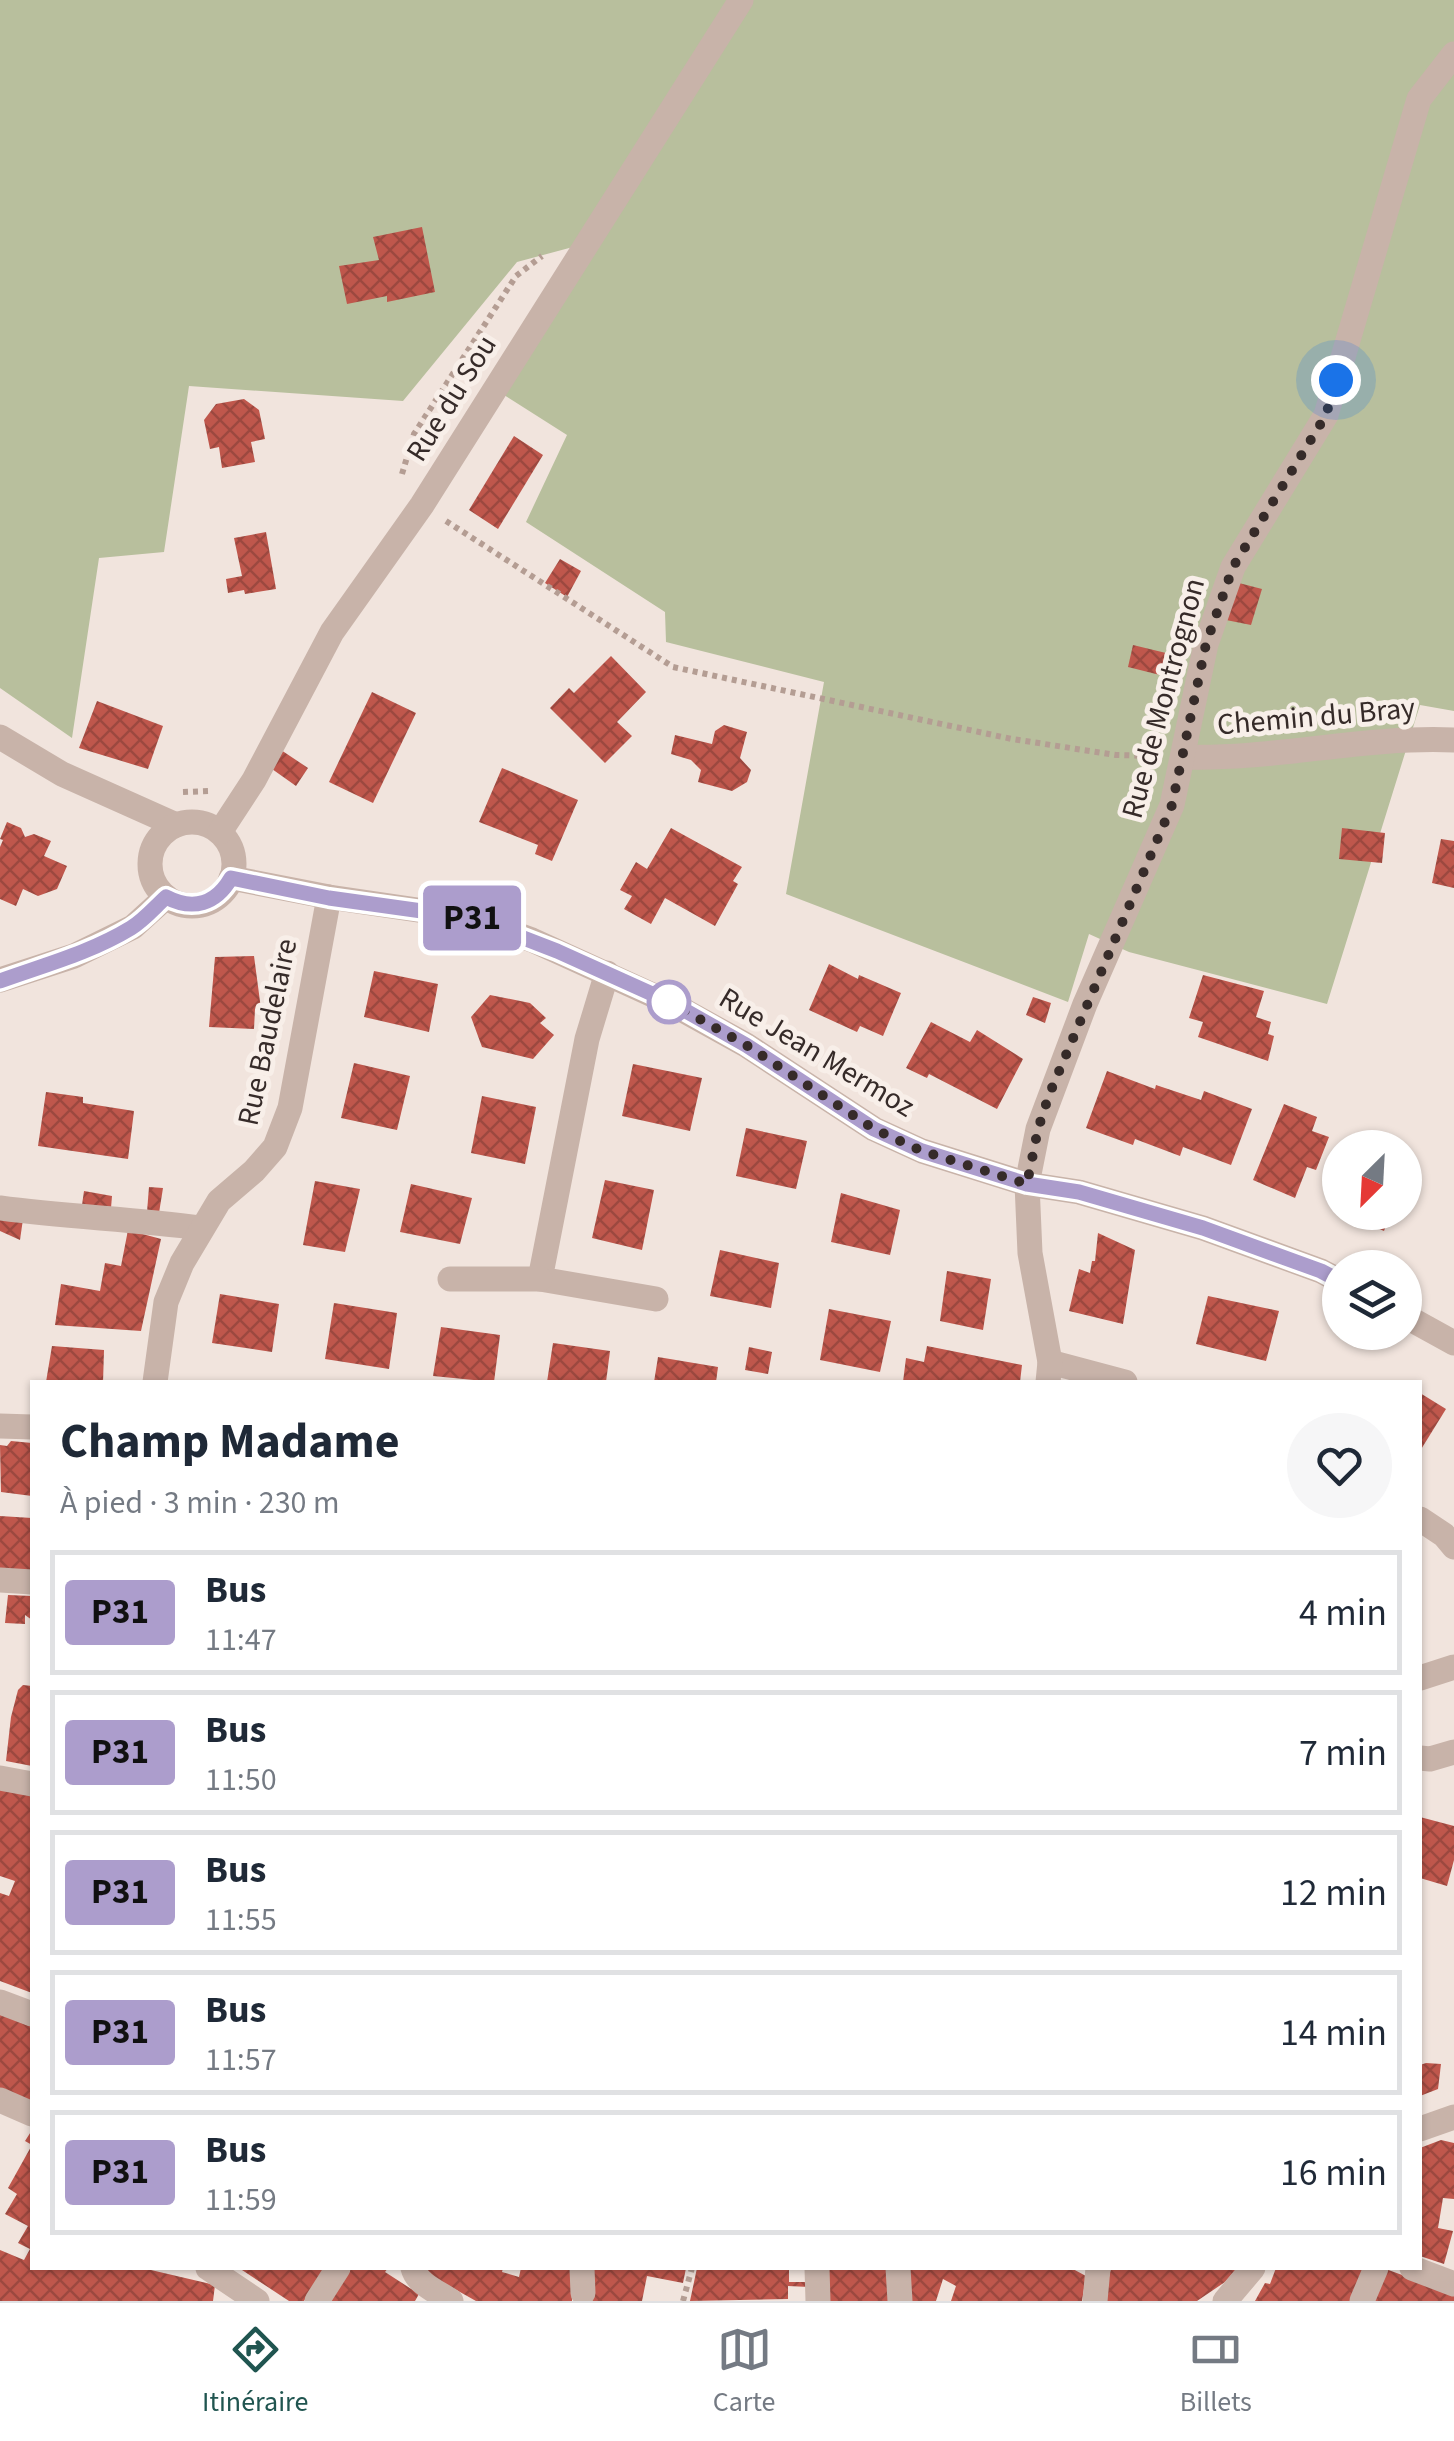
<!DOCTYPE html>
<html lang="fr">
<head>
<meta charset="utf-8">
<style>
	body { margin:0; font-family:"Source Sans 3",sans-serif; background:#f6f6f7; color:#1f2937; height:100vh; display:flex; flex-direction:column; font-size:38px; white-space:nowrap }
	* { box-sizing:border-box; margin:0 }
	p { font-size:32px; color:#747a83 }
	.icon { flex:none; width:55px; height:55px; fill:none; stroke:currentColor; stroke-width:2; stroke-linecap:round; stroke-linejoin:round }
	.map { position:relative; flex:1; overflow:hidden }
	.sheet { position:absolute; left:30px; top:1380px; width:1392px; height:890px; display:flex; flex-direction:column; background:#fff; border-radius:0px; box-shadow:0 2px 8px #0004 }
	.sheet>* { flex:none }
	.badge { padding:0 20px; border-radius:8px; font-size:35px; line-height:65px }
	.needle { width:65px; rotate:204deg }
	.fabs { position:absolute; left:1322px; top:1130px; display:grid; gap:20px }
	.fabs a { display:grid; place-items:center; width:100px; height:100px; border-radius:50%; background:#fff; box-shadow:0 2px 8px #0004; font-size:50px }
	.you { position:absolute; width:50px; height:50px; margin:-25px; border:8px solid #fff; border-radius:50%; background:#1a73e8; box-shadow:0 0 0 15px #1a73e833 }
	.map>.badge { position:absolute; translate:-50% -50%; box-shadow:0 0 0 5px #fff }
	.round { display:grid; place-items:center; flex:none; width:105px; height:105px; border-radius:52px; background:#f6f6f7 }
	.overview { display:flex; align-items:center; justify-content:space-between; height:170px; padding:0 30px }
	h1 { font-size:48px; font-weight:700; line-height:75px }
	ul { padding:0; list-style:none }
	li { display:flex; align-items:center; gap:30px; height:125px; margin:0 20px 15px; padding:0 10px; border:5px solid #e0e1e3; border-radius:0px }
	li div { flex:1 }
	li b { display:block; font-size:38px }
	li em { font-style:normal }
	li .badge { min-width:110px; font-weight:700; text-align:center }
	.tab-bar { display:flex; justify-content:space-around; align-items:center; height:140px; border-top:2px solid #e0e1e3; background:#fff; font-size:28px; color:#747a83 }
	.tab-bar a { display:grid; justify-items:center; gap:5px }
	.tab-bar .selected { color:#205550 }
	.map>svg:first-child { display:block }
</style>
</head>
<body>
<div class="map">
<svg width="1454" height="2301" viewBox="0 0 1454 2301">
	<defs>
		<pattern id="building-cross-hatch" width="8" height="8" patternUnits="userSpaceOnUse" patternTransform="scale(2.5)"><rect width="8" height="8" fill="#bf574c"/><path d="M0 0l8 8M0 8l8-8" fill="none" stroke="#9c483f"/></pattern>
	</defs>
	<rect width="100%" height="100%" fill="#f1e4dd"/>
	<polygon fill="#b8bf9d" points="0,0 1454,0 1454,711 1420,705 1327,1004 1129,952 1089,934 1068,1002 786,894 824,682 666,642 665,612 526,522 567,435 504,395 599,240 517,262 403,401 189,386 164,552 99,558 72,738 0,688"/>
	<g fill="url(#building-cross-hatch)">
		<polygon points="422,227 435,292 387,302 387,296 347,304 339,266 379,260 373,237"/>
		<polygon points="244,399 259,410 265,439 251,442 255,462 222,468 219,447 210,449 204,420 216,404"/>
		<polygon points="514,436 543,455 498,529 469,510"/>
		<polygon points="266,532 276,589 245,594 244,590 228,593 226,579 242,576 234,538"/>
		<polygon points="560,559 581,571 567,597 545,583"/>
		<polygon points="1239,583 1262,589 1251,625 1226,620"/>
		<polygon points="1133,645 1166,653 1160,675 1128,667"/>
		<polygon points="611,656 646,692 617,722 632,736 605,763 550,708 569,688 574,693"/>
		<polygon points="372,692 416,713 373,803 329,782"/>
		<polygon points="97,701 163,726 148,769 79,748"/>
		<polygon points="724,725 747,732 740,758 751,770 747,782 732,791 698,782 701,770 691,760 671,754 675,735 712,744 715,731"/>
		<polygon points="281,750 308,768 296,786 272,769"/>
		<polygon points="502,768 578,800 552,861 535,854 538,845 479,822"/>
		<polygon points="7,822 21,828 25,837 34,834 51,841 44,856 67,866 57,889 38,896 23,889 16,906 0,899 0,847 3,840 0,839"/>
		<polygon points="671,828 742,867 733,881 738,884 715,926 665,898 651,924 624,909 632,896 620,890 636,862 647,869"/>
		<polygon points="1342,828 1385,833 1382,863 1339,859"/>
		<polygon points="1441,839 1454,841 1454,888 1432,883"/>
		<polygon points="254,956 261,1009 255,1009 254,1029 209,1027 215,957"/>
		<polygon points="829,964 858,979 859,975 901,993 883,1036 860,1026 857,1032 809,1010"/>
		<polygon points="374,971 438,984 429,1032 364,1017"/>
		<polygon points="1203,975 1264,991 1256,1017 1271,1022 1268,1034 1274,1036 1268,1061 1198,1037 1203,1022 1189,1018"/>
		<polygon points="490,995 530,1003 546,1018 540,1023 554,1035 533,1059 482,1047 471,1017"/>
		<polygon points="1033,997 1051,1003 1045,1023 1026,1015"/>
		<polygon points="931,1022 970,1042 977,1030 1023,1059 997,1109 929,1074 927,1078 906,1068"/>
		<polygon points="354,1063 410,1076 397,1130 341,1118"/>
		<polygon points="633,1064 702,1078 690,1131 622,1116"/>
		<polygon points="1107,1071 1155,1089 1156,1085 1201,1100 1204,1091 1252,1109 1231,1165 1183,1147 1180,1156 1135,1139 1133,1145 1086,1128"/>
		<polygon points="46,1092 83,1097 83,1103 134,1111 128,1159 38,1146"/>
		<polygon points="482,1096 536,1107 525,1164 471,1153"/>
		<polygon points="1284,1104 1317,1117 1312,1131 1329,1137 1316,1170 1307,1167 1295,1198 1253,1180"/>
		<polygon points="746,1128 807,1141 796,1189 736,1176"/>
		<polygon points="605,1180 654,1190 642,1250 592,1238"/>
		<polygon points="315,1181 360,1189 345,1252 303,1245"/>
		<polygon points="411,1184 472,1198 460,1244 400,1232"/>
		<polygon points="149,1187 163,1188 159,1213 147,1212"/>
		<polygon points="84,1191 112,1196 111,1208 82,1205"/>
		<polygon points="841,1193 900,1210 890,1255 831,1242"/>
		<polygon points="1340,1212 1391,1212 1384,1231"/>
		<polygon points="0,1218 23,1219 20,1240 0,1231"/>
		<polygon points="128,1230 161,1239 141,1331 55,1325 61,1284 100,1291 105,1263 121,1266"/>
		<polygon points="1098,1233 1135,1250 1123,1324 1069,1311 1079,1269 1090,1273 1092,1261 1095,1261"/>
		<polygon points="720,1250 779,1263 771,1308 710,1296"/>
		<polygon points="947,1271 991,1279 983,1330 940,1321"/>
		<polygon points="220,1294 279,1304 272,1352 212,1343"/>
		<polygon points="1208,1296 1279,1311 1266,1361 1196,1344"/>
		<polygon points="334,1303 397,1313 389,1369 325,1359"/>
		<polygon points="829,1309 891,1321 880,1372 820,1360"/>
		<polygon points="441,1327 500,1335 494,1382 433,1376"/>
		<polygon points="553,1343 610,1351 606,1382 547,1382"/>
		<polygon points="52,1346 104,1350 103,1382 46,1382"/>
		<polygon points="927,1346 1022,1365 1020,1382 903,1382 906,1358 924,1362"/>
		<polygon points="749,1347 772,1352 768,1374 745,1370"/>
		<polygon points="658,1357 718,1367 716,1382 654,1382"/>
		<polygon points="1420,1393 1446,1409 1420,1451"/>
		<polygon points="11,1441 32,1443 32,1496 1,1492 0,1445 7,1446"/>
		<polygon points="0,1516 32,1518 32,1572 0,1570"/>
		<polygon points="8,1595 32,1596 32,1620 25,1615 25,1624 5,1623"/>
		<polygon points="23,1685 32,1686 32,1766 6,1761 11,1717 18,1690"/>
		<polygon points="0,1787 32,1793 32,1993 0,1981 0,1893 9,1896 15,1881 0,1876"/>
		<polygon points="1420,1817 1454,1826 1454,1860 1447,1886 1420,1878"/>
		<polygon points="0,2014 32,2027 32,2101 0,2088"/>
		<polygon points="1426,2063 1441,2064 1438,2089 1420,2096 1420,2065"/>
		<polygon points="32,2130 32,2268 151,2270 215,2285 213,2301 0,2301 0,2250 24,2260 30,2249 18,2243 28,2226 5,2214 17,2194 8,2188 32,2145 25,2141"/>
		<polygon points="1441,2140 1454,2143 1454,2199 1443,2198 1438,2228 1453,2231 1444,2264 1420,2256 1420,2148"/>
		<polygon points="239,2268 324,2268 304,2301 289,2301"/>
		<polygon points="345,2268 388,2268 385,2272 419,2294 415,2301 328,2301"/>
		<polygon points="427,2268 503,2268 502,2272 519,2277 521,2268 573,2268 572,2301 476,2301 435,2278 425,2270"/>
		<polygon points="584,2268 686,2268 683,2283 647,2276 642,2301 589,2301"/>
		<polygon points="697,2268 789,2268 789,2282 809,2282 809,2287 788,2286 788,2299 690,2301"/>
		<polygon points="826,2268 892,2268 891,2301 825,2301"/>
		<polygon points="902,2268 1071,2268 1086,2276 1082,2301 951,2301 956,2286 943,2279 936,2301 903,2301"/>
		<polygon points="1111,2268 1237,2268 1225,2282 1197,2301 1104,2301"/>
		<polygon points="1276,2268 1365,2268 1356,2301 1255,2301 1265,2283 1270,2284"/>
		<polygon points="1383,2268 1454,2294 1454,2301 1371,2301"/>
	</g>
	<g fill="none" stroke-linecap="round" stroke-linejoin="round">
		<g stroke="#b49d93" stroke-width="6" stroke-dasharray="5 5" stroke-linecap="butt">
			<polyline points="402,474 414,434 516,276 542,256"/>
			<polyline points="446,521 673,667 1012,739 1116,755 1152,756"/>
			<polyline points="183,792 210,791"/>
			<polyline points="683,2301 692,2268"/>
		</g>
		<g stroke="#c8b3a9" stroke-width="25">
			<polyline points="0,737 62,774 176,825"/>
			<path d="M1183,757C1274,760 1363,736 1454,740"/>
			<circle cx="192" cy="864" r="42"/>
			<polyline points="220,832 254,780 332,632 422,505 741,0"/>
			<polyline points="231,878 329,897 472,918 532,940 670,1003 746,1045 874,1129 922,1151 1027,1184 1079,1192 1203,1228 1321,1271 1340,1281"/>
			<polyline points="607,973 587,1039 540,1279 656,1299"/>
			<polyline points="0,980 74,956 133,927 166,897"/>
			<path d="M0,1208C66,1217 133,1219 200,1228"/>
			<polyline points="450,1279 540,1279"/>
			<polyline points="1405,1316 1454,1343"/>
			<polyline points="1050,1362 1125,1382"/>
			<polyline points="155,1382 166,1302 182,1263 219,1201 254,1171 275,1147 290,1108 329,897"/>
			<polyline points="1048,1382 1050,1362 1030,1253 1027,1184 1038,1129 1085,1004 1172,805 1206,644 1233,567 1326,415 1419,99 1454,54"/>
			<polyline points="0,1426 32,1427"/>
			<polyline points="1420,1519 1444,1535 1454,1547"/>
			<polyline points="0,1580 32,1582"/>
			<polyline points="1420,1678 1454,1667"/>
			<polyline points="1420,1758 1430,1759 1454,1752"/>
			<polyline points="0,1778 32,1784"/>
			<polyline points="0,2002 32,2014"/>
			<polyline points="0,2100 32,2114"/>
			<polyline points="1420,2129 1454,2117"/>
			<polyline points="208,2268 257,2301"/>
			<path d="M413,2268C417,2284 438,2292 451,2301"/>
			<polyline points="582,2268 583,2293"/>
			<polyline points="817,2268 818,2301"/>
			<polyline points="898,2268 900,2301"/>
			<polyline points="1412,2268 1454,2284"/>
			<polyline points="317,2301 338,2268"/>
			<polyline points="1095,2301 1098,2268"/>
			<polyline points="1225,2301 1253,2268"/>
			<polyline points="1362,2301 1376,2268"/>
		</g>
	</g>
	<g fill="none" stroke-linecap="round" stroke-linejoin="round">
		<g stroke="#fff" stroke-width="22">
			<path id="line" d="M0,981C44,965 90,953 131,928C144,920 155,907 166,897C193,911 216,904 231,878L329,898L472,918L557,951L670,1002L746,1045L874,1129L922,1151L1027,1184L1079,1192L1203,1228L1321,1271L1340,1281"/>
		</g>
		<use href="#line" stroke="#ac9dcc" stroke-width="15"/>
		<polyline stroke="#362b29" stroke-width="10" stroke-dasharray="0 18" points="669,1002 746,1045 874,1129 922,1151 1027,1184 1038,1129 1049,1095 1172,805 1206,644 1233,567 1326,415 1336,380"/>
	</g>
	<circle fill="#fff" stroke="#ac9dcc" stroke-width="5" cx="669" cy="1002" r="20"/>
	<g text-anchor="middle" stroke-width="10" stroke-linejoin="round" paint-order="stroke">
		<g font-size="30" fill="#362b29" stroke="#f8efe9">
			<text transform="translate(451 398) rotate(-58)" y="10">Rue du Sou</text>
			<text transform="translate(1163 698) rotate(-75)" y="10">Rue de Montrognon</text>
			<text transform="translate(1316 716) rotate(-5)" y="10">Chemin du Bray</text>
			<text transform="translate(267 1032) rotate(-78)" y="10">Rue Baudelaire</text>
			<text transform="translate(817 1052) rotate(31)" y="10">Rue Jean Mermoz</text>
		</g>
	</g>
</svg>
<div class="fabs">
<a><svg class="needle" viewBox="-14 -14 28 28"><path d="M0-13l5 13h-10z" fill="#e53935"/><path d="M0 13l5-13h-10z" fill="#747a83"/></svg></a>
<a><svg class="icon" aria-label="layers" viewBox="0 0 24 24"><path d="M12 4l9 5-9 5-9-5zM3 14l9 5 9-5"/></svg></a>
</div>
<div class="you" style="left:1336px;top:380px"></div>
<b class="badge" style="left:472px;top:918px;background:#ac9dcc;color:#111">P31</b>
<section class="sheet">
<div class="overview"><div><h1>Champ Madame</h1><p>À pied · 3 min · 230 m</p></div><a class="round"><svg class="icon" aria-label="heart" viewBox="0 0 24 24"><path d="M12 20l-8-8c-3-5 5-10 8-4 3-6 11-1 8 4z"/></svg></a></div>
<ul>
<li><span class="badge" style="background:#ac9dcc;color:#111">P31</span><div><b>Bus</b><p>11:47</p></div><em>4 min</em></li>
<li><span class="badge" style="background:#ac9dcc;color:#111">P31</span><div><b>Bus</b><p>11:50</p></div><em>7 min</em></li>
<li><span class="badge" style="background:#ac9dcc;color:#111">P31</span><div><b>Bus</b><p>11:55</p></div><em>12 min</em></li>
<li><span class="badge" style="background:#ac9dcc;color:#111">P31</span><div><b>Bus</b><p>11:57</p></div><em>14 min</em></li>
<li><span class="badge" style="background:#ac9dcc;color:#111">P31</span><div><b>Bus</b><p>11:59</p></div><em>16 min</em></li>
</ul>
</section>
</div>
<nav class="tab-bar">
<a class="selected"><svg class="icon" aria-label="directions" viewBox="0 0 24 24"><path d="M12 3l9 9-9 9-9-9zM9 14v-3h6M13 9l2 2-2 2"/></svg>Itinéraire</a>
<a><svg class="icon" aria-label="map" viewBox="0 0 24 24"><path d="M3 6l6-2 6 2 6-2v14l-6 2-6-2-6 2zM9 4v14M15 6v14"/></svg>Carte</a>
<a><svg class="icon" aria-label="tickets" viewBox="0 0 24 24"><path d="M3 7h18v10H3zM15 7v10"/></svg>Billets</a>
</nav>
</body>
</html>
